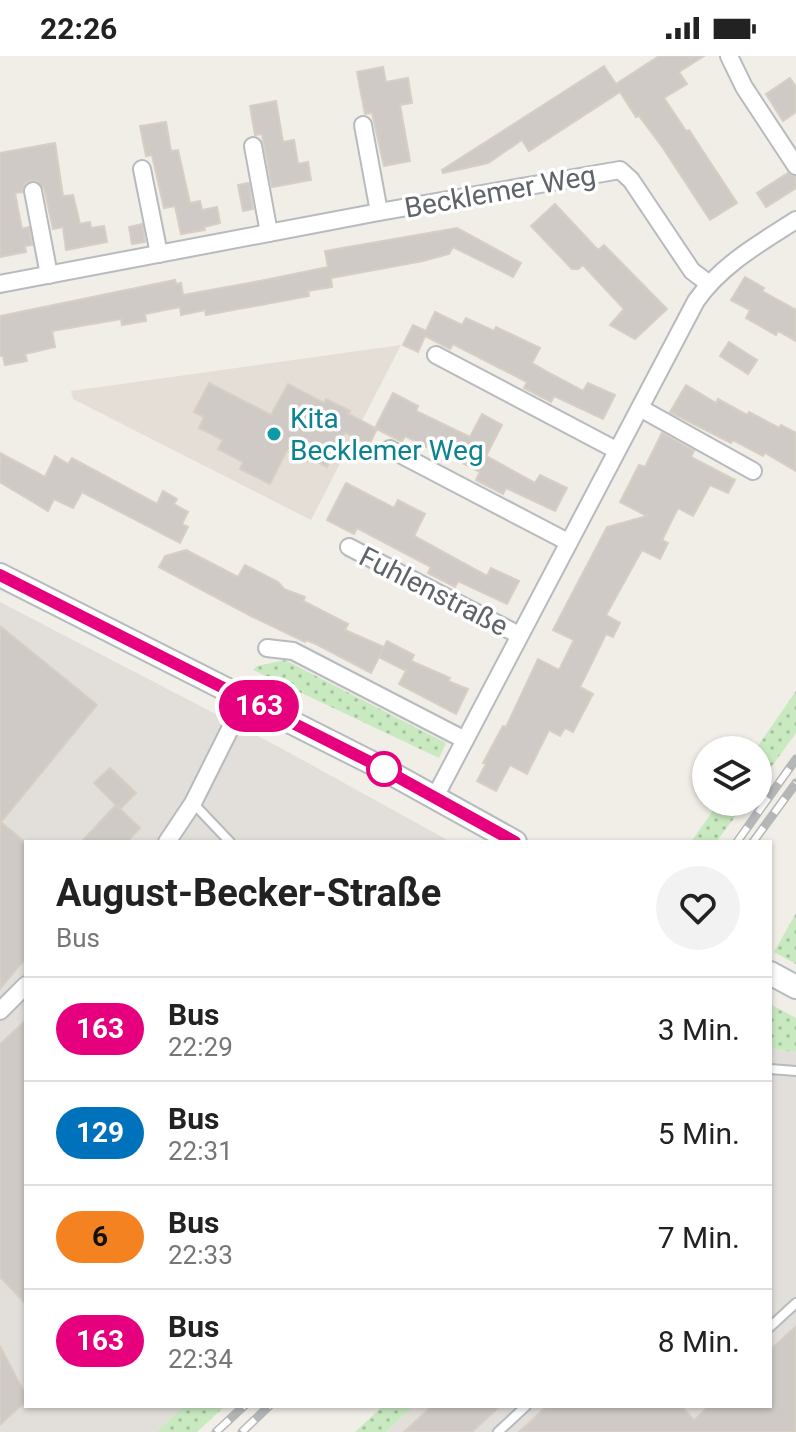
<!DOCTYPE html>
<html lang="de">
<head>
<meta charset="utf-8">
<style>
	body { margin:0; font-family:Roboto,sans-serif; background:#f2f2f2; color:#222; height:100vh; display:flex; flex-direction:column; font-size:30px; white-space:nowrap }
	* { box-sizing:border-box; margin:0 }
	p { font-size:26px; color:#767676 }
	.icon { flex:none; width:44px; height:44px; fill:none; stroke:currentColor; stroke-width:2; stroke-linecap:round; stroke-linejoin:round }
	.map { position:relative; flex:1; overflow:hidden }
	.sheet { position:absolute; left:24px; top:784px; width:748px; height:568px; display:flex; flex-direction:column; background:#fff; border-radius:0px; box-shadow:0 2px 6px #0004 }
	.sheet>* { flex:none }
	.badge { padding:0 16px; border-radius:26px; font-size:28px; line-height:52px }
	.buttons { position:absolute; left:692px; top:680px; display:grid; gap:16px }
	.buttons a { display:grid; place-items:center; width:80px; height:80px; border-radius:50%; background:#fff; box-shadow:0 2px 6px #0004; font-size:40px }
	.map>.badge { position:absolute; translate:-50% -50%; box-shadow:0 0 0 4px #fff }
	.round { display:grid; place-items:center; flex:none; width:84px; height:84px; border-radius:42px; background:#f2f2f2 }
	.head { display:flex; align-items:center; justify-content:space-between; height:136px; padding:0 32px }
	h1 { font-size:38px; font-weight:700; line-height:60px }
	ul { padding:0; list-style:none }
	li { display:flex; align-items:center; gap:24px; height:104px; padding:0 32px; border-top:2px solid #e0e0e0 }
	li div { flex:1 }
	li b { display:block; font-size:30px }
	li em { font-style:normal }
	li .badge { min-width:88px; font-weight:700; text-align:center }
	.status { display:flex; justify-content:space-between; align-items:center; height:56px; padding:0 40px; background:#fff; direction:ltr }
	.status svg { height:22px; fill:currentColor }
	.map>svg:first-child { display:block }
</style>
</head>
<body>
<div class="status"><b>22:26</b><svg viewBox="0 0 49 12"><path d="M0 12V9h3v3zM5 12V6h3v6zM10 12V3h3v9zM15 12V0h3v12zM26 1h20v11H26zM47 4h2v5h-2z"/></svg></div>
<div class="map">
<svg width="796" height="1376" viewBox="0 0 796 1376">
	<defs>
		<pattern id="grass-dots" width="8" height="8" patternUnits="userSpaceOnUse" patternTransform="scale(2)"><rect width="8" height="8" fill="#c9eac1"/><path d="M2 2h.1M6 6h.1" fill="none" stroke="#a6c1a1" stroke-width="1.8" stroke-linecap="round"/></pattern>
	</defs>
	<rect width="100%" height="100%" fill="#f1ede7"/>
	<g fill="#e2dfdb">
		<polygon points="0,546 277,690 451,786 26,786 26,1350 184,1350 156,1376 0,1376"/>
		<polygon points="770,993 796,996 796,1376 386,1376 414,1350 770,1350"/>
	</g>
	<polygon fill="#e4ded7" points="401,289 311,464 73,343 71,335"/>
	<g fill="url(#grass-dots)">
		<polygon points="285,604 446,687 439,702 253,614 257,610"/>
		<polygon points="796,635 796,677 758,729 758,694 755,694"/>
		<polygon points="719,746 746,746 716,786 691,786"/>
		<polygon points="796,857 796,908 774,896"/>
		<polygon points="770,948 796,962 796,996 770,993"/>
		<polygon points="184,1350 225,1350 197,1376 156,1376"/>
		<polygon points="383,1350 414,1350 386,1376 355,1376"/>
	</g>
	<g fill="#cfcac5" stroke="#d7cec4" stroke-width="2">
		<polygon points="659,0 704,0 679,16 687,28 664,42 686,75 689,74 737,147 710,164 663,92 639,60 636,61 620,36 529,95 522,84 488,107 443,117 442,114 604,10 616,28"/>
		<polygon points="383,11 386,26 408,22 412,47 400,49 410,105 384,110 372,57 365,58 357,16"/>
		<polygon points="790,22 796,31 796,56 783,65 766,38"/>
		<polygon points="276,45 283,86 294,84 298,108 308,106 311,124 272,131 262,78 255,79 250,50"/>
		<polygon points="166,66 171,95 178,94 190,147 200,145 202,154 217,151 220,167 204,171 205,174 181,178 175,150 164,152 152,99 146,100 140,70"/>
		<polygon points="55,87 63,140 73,139 80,168 90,166 91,172 104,170 107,186 66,194 63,171 53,173 44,132 37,125 32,124 25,127 22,136 15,137 22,173 29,171 32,189 25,190 26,196 0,201 0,97"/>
		<polygon points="788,117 796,121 796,132 766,151 757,137"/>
		<polygon points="249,127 253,153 243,155 238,129"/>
		<polygon points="555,148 598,194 604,189 667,253 635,283 610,269 624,253 583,209 578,213 572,213 531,170"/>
		<polygon points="142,168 145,186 132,188 129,171"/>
		<polygon points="457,172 521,207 513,221 453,191 449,198 423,205 331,222 332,231 308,235 309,240 206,259 205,254 181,259 180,251 145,258 146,265 122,269 121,263 52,275 55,291 25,298 27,305 5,309 3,300 0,300 0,260 175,224 176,228 181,227 183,239 265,224 328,211 325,195"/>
		<polygon points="745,221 764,232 762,235 796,254 796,285 778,275 776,279 746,262 750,254 731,244"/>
		<polygon points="435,256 462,269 466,262 494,275 496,271 540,292 532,307 551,318 583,335 588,327 615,339 603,363 554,340 551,346 524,332 527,326 453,288 450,293 425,280 418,296 403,289 413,269 426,275"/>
		<polygon points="729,286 757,304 748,318 720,300"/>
		<polygon points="209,327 271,359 288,328 324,347 326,343 350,355 348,358 377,373 369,389 345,376 327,411 309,402 307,405 287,394 270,428 240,413 243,406 218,393 223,384 199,372 204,361 194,356"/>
		<polygon points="686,329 716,347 718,343 747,359 749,356 779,372 781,369 796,377 796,415 765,397 763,400 733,384 731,387 670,356"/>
		<polygon points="393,337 418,350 416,355 470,381 482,358 502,369 486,400 535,427 540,419 567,432 555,455 506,432 503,438 476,424 480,416 427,389 426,391 405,380 402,386 375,372"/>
		<polygon points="662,377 694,395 691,401 735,424 728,437 710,429 693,460 678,452 662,484 668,487 660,503 642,494 606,559 620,567 613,581 606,578 580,631 593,638 573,676 565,672 560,680 549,674 527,718 510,709 496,735 477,725 486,708 483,707 503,670 506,671 538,603 559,614 574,584 553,574 607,471 647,460 620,446 639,409 645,411"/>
		<polygon points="0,397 45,421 55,400 68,408 72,402 157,448 163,435 177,443 174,448 188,456 182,468 188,471 180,487 82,436 73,452 54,443 48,455 0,426"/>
		<polygon points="346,427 394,452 398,444 425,458 414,480 487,520 491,512 519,525 507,548 458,525 455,531 428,517 431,511 378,483 357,472 354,478 327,464"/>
		<polygon points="186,494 238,521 245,509 278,526 284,533 305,541 303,545 348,568 345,574 384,591 379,601 387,585 414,599 411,605 450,622 448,625 468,633 456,658 399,628 407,613 406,615 379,601 371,617 316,588 306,584 305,586 251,560 159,511 165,500"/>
		<polygon points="0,570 97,649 1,766 26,787 26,902 0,933"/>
		<polygon points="110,712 136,737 120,753 94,727"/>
		<polygon points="116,749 140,772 127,786 81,786"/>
		<polygon points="26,964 26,1248 0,1221 0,988"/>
		<polygon points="796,1270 796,1376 519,1376 547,1350 681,1350 694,1364 709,1350 770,1350 770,1294"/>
		<polygon points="0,1290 26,1340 26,1345 0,1369"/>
		<polygon points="432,1350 500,1350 472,1376 404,1376"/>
	</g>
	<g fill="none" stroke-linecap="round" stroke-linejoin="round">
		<g stroke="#b7bbbe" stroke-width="12">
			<g id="lane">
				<polyline points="193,747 230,786"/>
				<polyline points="770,1013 796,1015"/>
				<polyline points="770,1271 796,1247"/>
				<polyline points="498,1376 526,1350"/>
			</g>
		</g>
		<g stroke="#b7bbbe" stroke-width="20">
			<g id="street">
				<polyline points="729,0 744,31 796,110"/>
				<polyline points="363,69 379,156"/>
				<polyline points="253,90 269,177"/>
				<polyline points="142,113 159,198"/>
				<polyline points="33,135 49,219"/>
				<polyline points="0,228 379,156 620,114 631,124 692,215 708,227"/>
				<polyline points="436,299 616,394"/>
				<polyline points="640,352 753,415"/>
				<polyline points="390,393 568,486"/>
				<polyline points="349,491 519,579"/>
				<polyline points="267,592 293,595 465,684"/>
				<path d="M435,741L696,245C721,209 760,187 796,164"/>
				<polyline points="167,786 193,747 245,643"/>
				<polyline points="0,955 26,929"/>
			</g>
		</g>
		<g stroke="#b5bbbf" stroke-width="26">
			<g id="secondary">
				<polyline points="0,519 376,709 515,786"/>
				<polyline points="770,917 796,931"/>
			</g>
		</g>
		<use href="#lane" stroke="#fff" stroke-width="8"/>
		<use href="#street" stroke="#fff" stroke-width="16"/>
		<use href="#secondary" stroke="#fff" stroke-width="22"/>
		<g stroke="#b5b6b7" stroke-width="9">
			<g id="rail">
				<polyline points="737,786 796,703"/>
				<polyline points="753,786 796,727"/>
				<polyline points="216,1376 244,1350"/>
				<polyline points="242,1376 269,1350"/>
			</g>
		</g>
		<use href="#rail" stroke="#fff" stroke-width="6" stroke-dasharray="18" stroke-linecap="butt"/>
	</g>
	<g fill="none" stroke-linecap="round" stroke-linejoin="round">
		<g stroke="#fff" stroke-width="18">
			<polyline id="line" points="0,519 376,709 515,786"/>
		</g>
		<use href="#line" stroke="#e6007e" stroke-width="12"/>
	</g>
	<circle fill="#0f9aa8" stroke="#fff" stroke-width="3" cx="274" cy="378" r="8"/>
	<circle fill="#fff" stroke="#e6007e" stroke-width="4" cx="384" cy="713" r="16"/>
	<g text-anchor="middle" stroke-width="7" stroke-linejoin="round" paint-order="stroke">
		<g font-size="28" fill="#5e6468" stroke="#fff">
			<text transform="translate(500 135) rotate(-10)" y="10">Becklemer Weg</text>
			<text transform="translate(434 535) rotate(27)" y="10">Fuhlenstraße</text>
		</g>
		<g font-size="28" fill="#0d838f" stroke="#fff" text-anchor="start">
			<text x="290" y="372">Kita<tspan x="290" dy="32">Becklemer Weg</tspan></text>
		</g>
	</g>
</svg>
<div class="buttons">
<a><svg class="icon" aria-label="layers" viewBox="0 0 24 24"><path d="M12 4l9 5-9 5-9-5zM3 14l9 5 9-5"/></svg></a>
</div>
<b class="badge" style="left:259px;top:650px;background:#e6007e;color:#fff">163</b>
<section class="sheet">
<div class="head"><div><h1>August-Becker-Straße</h1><p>Bus</p></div><a class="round"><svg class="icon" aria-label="heart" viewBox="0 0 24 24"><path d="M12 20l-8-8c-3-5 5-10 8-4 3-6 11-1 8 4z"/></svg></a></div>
<ul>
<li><span class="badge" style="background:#e6007e;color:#fff">163</span><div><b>Bus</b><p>22:29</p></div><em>3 Min.</em></li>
<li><span class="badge" style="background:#0072bc;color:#fff">129</span><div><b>Bus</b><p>22:31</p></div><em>5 Min.</em></li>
<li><span class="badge" style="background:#f58220;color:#111">6</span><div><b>Bus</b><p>22:33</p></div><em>7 Min.</em></li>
<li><span class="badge" style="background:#e6007e;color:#fff">163</span><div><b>Bus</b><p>22:34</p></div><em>8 Min.</em></li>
</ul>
</section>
</div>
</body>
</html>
